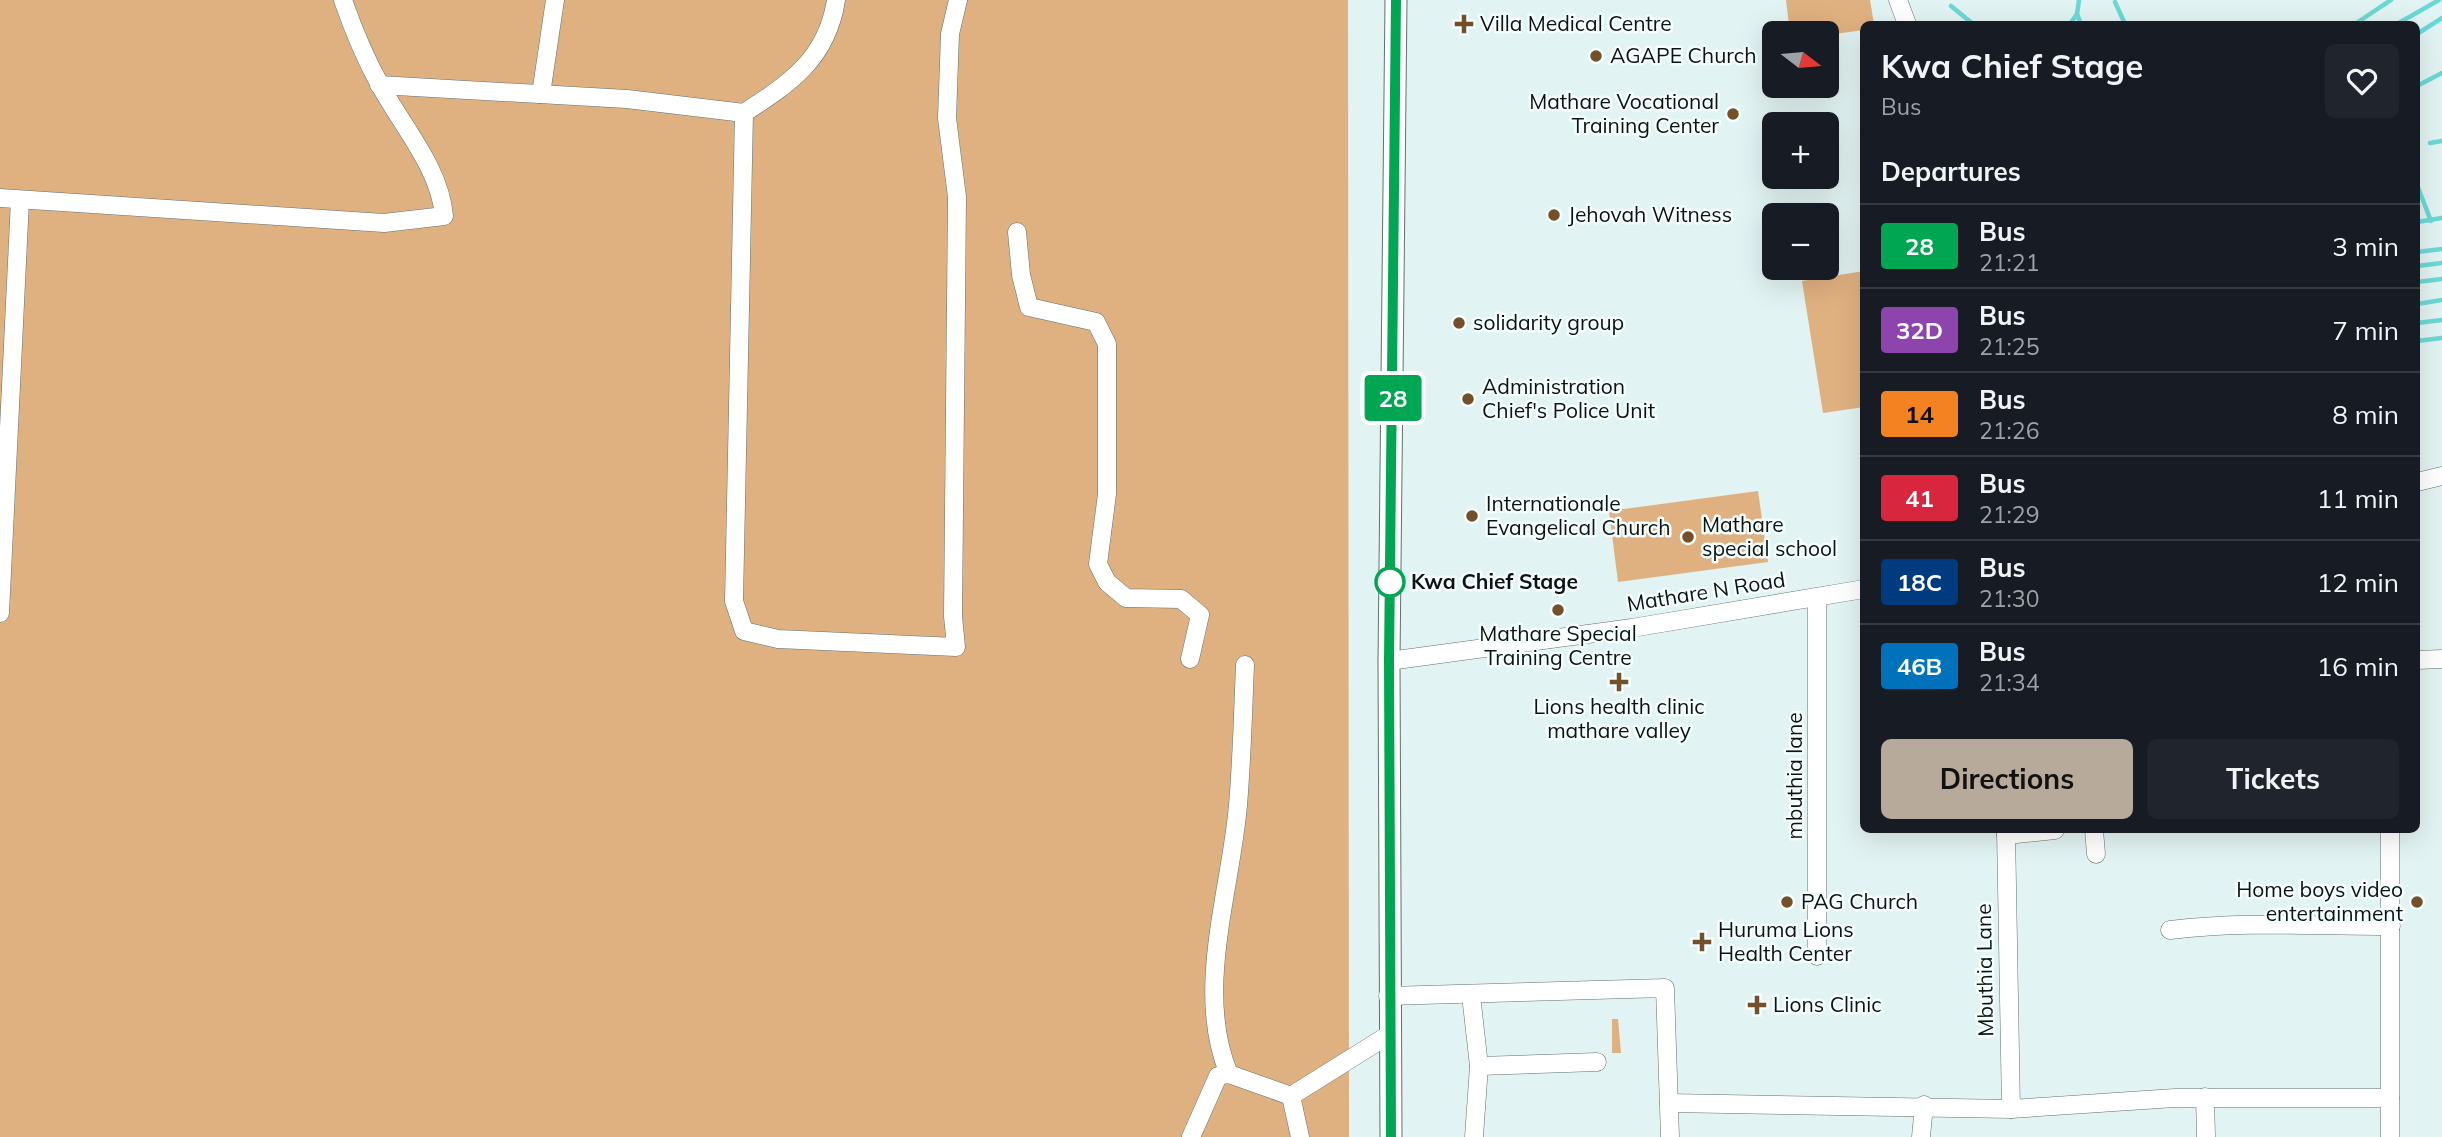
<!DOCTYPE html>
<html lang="en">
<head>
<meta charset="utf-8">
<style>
	body { margin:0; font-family:Mulish,sans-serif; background:#20242c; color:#f1f3f6; height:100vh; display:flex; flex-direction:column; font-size:26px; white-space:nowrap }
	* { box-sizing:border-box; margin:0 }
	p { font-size:23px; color:#9ea1a6 }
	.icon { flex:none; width:38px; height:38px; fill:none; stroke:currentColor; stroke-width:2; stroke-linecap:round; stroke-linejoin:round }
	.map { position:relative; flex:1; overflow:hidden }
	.sheet { position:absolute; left:1860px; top:21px; width:560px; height:812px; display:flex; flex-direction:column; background:#171b24; border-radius:10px; box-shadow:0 7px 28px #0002 }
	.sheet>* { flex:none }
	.badge { padding:0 14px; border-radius:5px; font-size:24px; line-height:46px }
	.needle { width:46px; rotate:106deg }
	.controls { position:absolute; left:1762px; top:21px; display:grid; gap:14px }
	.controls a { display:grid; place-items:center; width:77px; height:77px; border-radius:10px; background:#171b24; box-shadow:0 7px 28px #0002; font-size:35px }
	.map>.badge { position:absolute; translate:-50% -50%; box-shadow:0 0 0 4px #fff }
	h2 { padding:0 21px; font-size:26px; line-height:63px }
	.round { display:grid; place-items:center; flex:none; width:74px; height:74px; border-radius:10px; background:#20242c }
	.summary { display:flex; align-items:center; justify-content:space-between; height:119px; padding:0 21px }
	h1 { font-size:33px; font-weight:700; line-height:52px }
	.cta { display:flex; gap:14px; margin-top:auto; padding:14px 21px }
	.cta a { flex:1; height:80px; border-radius:10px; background:#b8aa9a; color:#111; font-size:28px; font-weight:700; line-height:80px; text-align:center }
	.cta a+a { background:#20242c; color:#f1f3f6 }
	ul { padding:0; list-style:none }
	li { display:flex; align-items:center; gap:21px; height:84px; padding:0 21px; border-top:2px solid #363941 }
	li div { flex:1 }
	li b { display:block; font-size:26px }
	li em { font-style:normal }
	li .badge { min-width:77px; font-weight:700; text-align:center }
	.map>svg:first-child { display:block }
</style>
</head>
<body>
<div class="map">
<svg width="2442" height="1137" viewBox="0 0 2442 1137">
	<rect width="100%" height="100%" fill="#e1f3f2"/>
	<g fill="#e0b180">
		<polygon points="0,0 1348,0 1349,1137 0,1137"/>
		<polygon points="1786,0 1870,0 1874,24 1864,24 1864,30 1827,35 1790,33"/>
		<polygon points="1864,271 1864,407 1823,413 1802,281"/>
		<polygon points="1758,491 1768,562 1618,582 1609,511"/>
		<polygon points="1612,1019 1618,1019 1621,1053 1612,1053"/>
	</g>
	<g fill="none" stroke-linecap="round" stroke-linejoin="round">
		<g stroke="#6bd8d6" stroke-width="4.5">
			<polyline points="2115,2 2125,24"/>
			<polyline points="1951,6 1973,24"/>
			<polyline points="2077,14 2081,24"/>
			<polyline points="2070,24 2077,14 2079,0"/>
			<polyline points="2355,24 2391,0"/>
			<polyline points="2397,24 2439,0"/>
			<polyline points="2417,34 2442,18"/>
			<polyline points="2417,86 2442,73"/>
			<polyline points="2430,143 2442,141"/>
			<polyline points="2417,185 2431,221"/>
			<polyline points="2417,222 2442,218"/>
			<polyline points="2417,252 2442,249"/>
			<polyline points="2417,266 2442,263"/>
			<polyline points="2417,282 2442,279"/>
			<polyline points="2417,304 2442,300"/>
			<polyline points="2417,323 2442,320"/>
			<polyline points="2417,341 2442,338"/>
		</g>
		<g stroke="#607170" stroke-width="19">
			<g id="minor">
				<path d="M836,0C827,59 790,83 744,113L734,601L744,631L778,639L956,647L953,616L957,197L947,118L950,34L958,0"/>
				<polyline points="1898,0 1907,24"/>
				<polyline points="379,85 627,99 744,113"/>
				<polyline points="541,94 555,0"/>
				<path d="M0,198L384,223L444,216C440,168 402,126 380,85C365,58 353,29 343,0"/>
				<polyline points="1017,232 1021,275 1029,307 1096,322 1107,344 1107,494 1098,564 1107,582 1126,598 1181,599 1200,615 1190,659"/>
				<polyline points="2417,482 2442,476"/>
				<polyline points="0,613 20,200"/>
				<polyline points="2417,660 2442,659"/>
				<polyline points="1389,661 1632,628 1864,589"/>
				<path d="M1245,665C1243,712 1242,758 1238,805C1231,890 1194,992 1229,1074L1291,1096L1390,1034"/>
				<polyline points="2006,830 2011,1109"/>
				<polyline points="2094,830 2096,854"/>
				<polyline points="2390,830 2390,1137"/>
				<polyline points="2006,835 2055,830"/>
				<path d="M2170,930C2244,921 2317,926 2391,926"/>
				<polyline points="1817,956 1817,597"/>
				<polyline points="1471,995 1479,1066 1474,1137"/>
				<polyline points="1388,996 1665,988 1670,1137"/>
				<polyline points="1479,1066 1597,1062"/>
				<polyline points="1291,1096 1300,1137"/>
				<polyline points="2205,1097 2206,1137"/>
				<polyline points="1669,1103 2011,1109 2175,1098 2390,1098"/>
				<polyline points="1191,1137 1218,1076 1229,1074"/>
				<polyline points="1921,1137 1924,1105"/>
			</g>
		</g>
		<g stroke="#607170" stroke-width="23">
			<polyline id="major" points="1391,1137 1389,661 1396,0"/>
		</g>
		<use href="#minor" stroke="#fff" stroke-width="18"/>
		<use href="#major" stroke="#fff" stroke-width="21"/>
	</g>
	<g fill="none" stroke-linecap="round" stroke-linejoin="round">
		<g stroke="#fff" stroke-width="16">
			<polyline id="line" points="1391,1137 1389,661 1396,0"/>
		</g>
		<use href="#line" stroke="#00a651" stroke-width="10"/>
	</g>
	<g fill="#735029" stroke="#f4fffe" stroke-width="2.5">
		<path d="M1460.5 13.5h7v7h7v7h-7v7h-7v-7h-7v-7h7z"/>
		<circle cx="1596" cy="56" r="7"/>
		<circle cx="1733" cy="114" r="7"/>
		<circle cx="1554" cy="215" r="7"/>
		<circle cx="1459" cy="323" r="7"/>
		<circle cx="1468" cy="399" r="7"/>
		<circle cx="1472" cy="516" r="7"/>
		<circle cx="1688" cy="537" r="7"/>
		<circle cx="1558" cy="610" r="7"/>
		<path d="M1615.5 671.5h7v7h7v7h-7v7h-7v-7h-7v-7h7z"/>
		<circle cx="1787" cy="902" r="7"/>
		<circle cx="2417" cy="902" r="7"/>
		<path d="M1698.5 931.5h7v7h7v7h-7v7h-7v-7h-7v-7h7z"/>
		<path d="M1753.5 994.5h7v7h7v7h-7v7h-7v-7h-7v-7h7z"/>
	</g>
	<circle fill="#fff" stroke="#00a651" stroke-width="3.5" cx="1390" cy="582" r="14"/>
	<g text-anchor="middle" stroke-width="5" stroke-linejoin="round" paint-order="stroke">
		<g font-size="21" fill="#0d1313" stroke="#f4fffe" text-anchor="start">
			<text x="1480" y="31">Villa Medical Centre</text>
			<text x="1610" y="63">AGAPE Church</text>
			<text x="1719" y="109" text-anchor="end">Mathare Vocational<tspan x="1719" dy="24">Training Center</tspan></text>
			<text x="1568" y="222">Jehovah Witness</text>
			<text x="1473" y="330">solidarity group</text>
			<text x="1482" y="394">Administration<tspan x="1482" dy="24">Chief's Police Unit</tspan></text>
			<text x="1486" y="511">Internationale<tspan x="1486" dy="24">Evangelical Church</tspan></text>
			<text x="1702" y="532">Mathare<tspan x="1702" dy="24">special school</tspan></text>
			<text x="1558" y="641" text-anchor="middle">Mathare Special<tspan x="1558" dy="24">Training Centre</tspan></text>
			<text x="1619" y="714" text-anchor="middle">Lions health clinic<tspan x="1619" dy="24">mathare valley</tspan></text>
			<text x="2403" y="897" text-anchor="end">Home boys video<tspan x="2403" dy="24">entertainment</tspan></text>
			<text x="1801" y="909">PAG Church</text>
			<text x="1718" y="937">Huruma Lions<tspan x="1718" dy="24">Health Center</tspan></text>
			<text x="1773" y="1012">Lions Clinic</text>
		</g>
		<g font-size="21" font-weight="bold" fill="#0d1313" stroke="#f4fffe" text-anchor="start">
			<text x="1411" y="589">Kwa Chief Stage</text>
		</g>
		<g font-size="21" fill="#0d1313" stroke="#f4fffe">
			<text transform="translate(1706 592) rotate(-9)" y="7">Mathare N Road</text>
			<text transform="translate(1795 776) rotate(-90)" y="7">mbuthia lane</text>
			<text transform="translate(1985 970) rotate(-91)" y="7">Mbuthia Lane</text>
		</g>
	</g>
</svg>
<div class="controls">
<a><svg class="needle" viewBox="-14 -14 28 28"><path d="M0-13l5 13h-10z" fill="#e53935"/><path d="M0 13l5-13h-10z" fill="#9ea1a6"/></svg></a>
<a>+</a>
<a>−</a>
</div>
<b class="badge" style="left:1393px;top:398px;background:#00a651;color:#fff">28</b>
<section class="sheet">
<div class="summary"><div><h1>Kwa Chief Stage</h1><p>Bus</p></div><a class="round"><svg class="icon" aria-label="heart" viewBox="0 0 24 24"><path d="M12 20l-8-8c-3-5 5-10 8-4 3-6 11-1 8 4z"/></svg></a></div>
<h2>Departures</h2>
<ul>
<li><span class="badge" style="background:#00a651;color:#fff">28</span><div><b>Bus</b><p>21:21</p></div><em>3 min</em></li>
<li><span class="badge" style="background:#8e44ad;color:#fff">32D</span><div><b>Bus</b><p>21:25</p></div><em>7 min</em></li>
<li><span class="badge" style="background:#f58220;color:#111">14</span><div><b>Bus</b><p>21:26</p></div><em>8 min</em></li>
<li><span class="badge" style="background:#d7263d;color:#fff">41</span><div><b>Bus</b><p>21:29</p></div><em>11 min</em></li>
<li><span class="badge" style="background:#003b80;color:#fff">18C</span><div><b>Bus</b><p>21:30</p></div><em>12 min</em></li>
<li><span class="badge" style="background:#0072bc;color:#fff">46B</span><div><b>Bus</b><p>21:34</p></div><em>16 min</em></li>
</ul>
<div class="cta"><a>Directions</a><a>Tickets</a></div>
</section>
</div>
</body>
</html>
